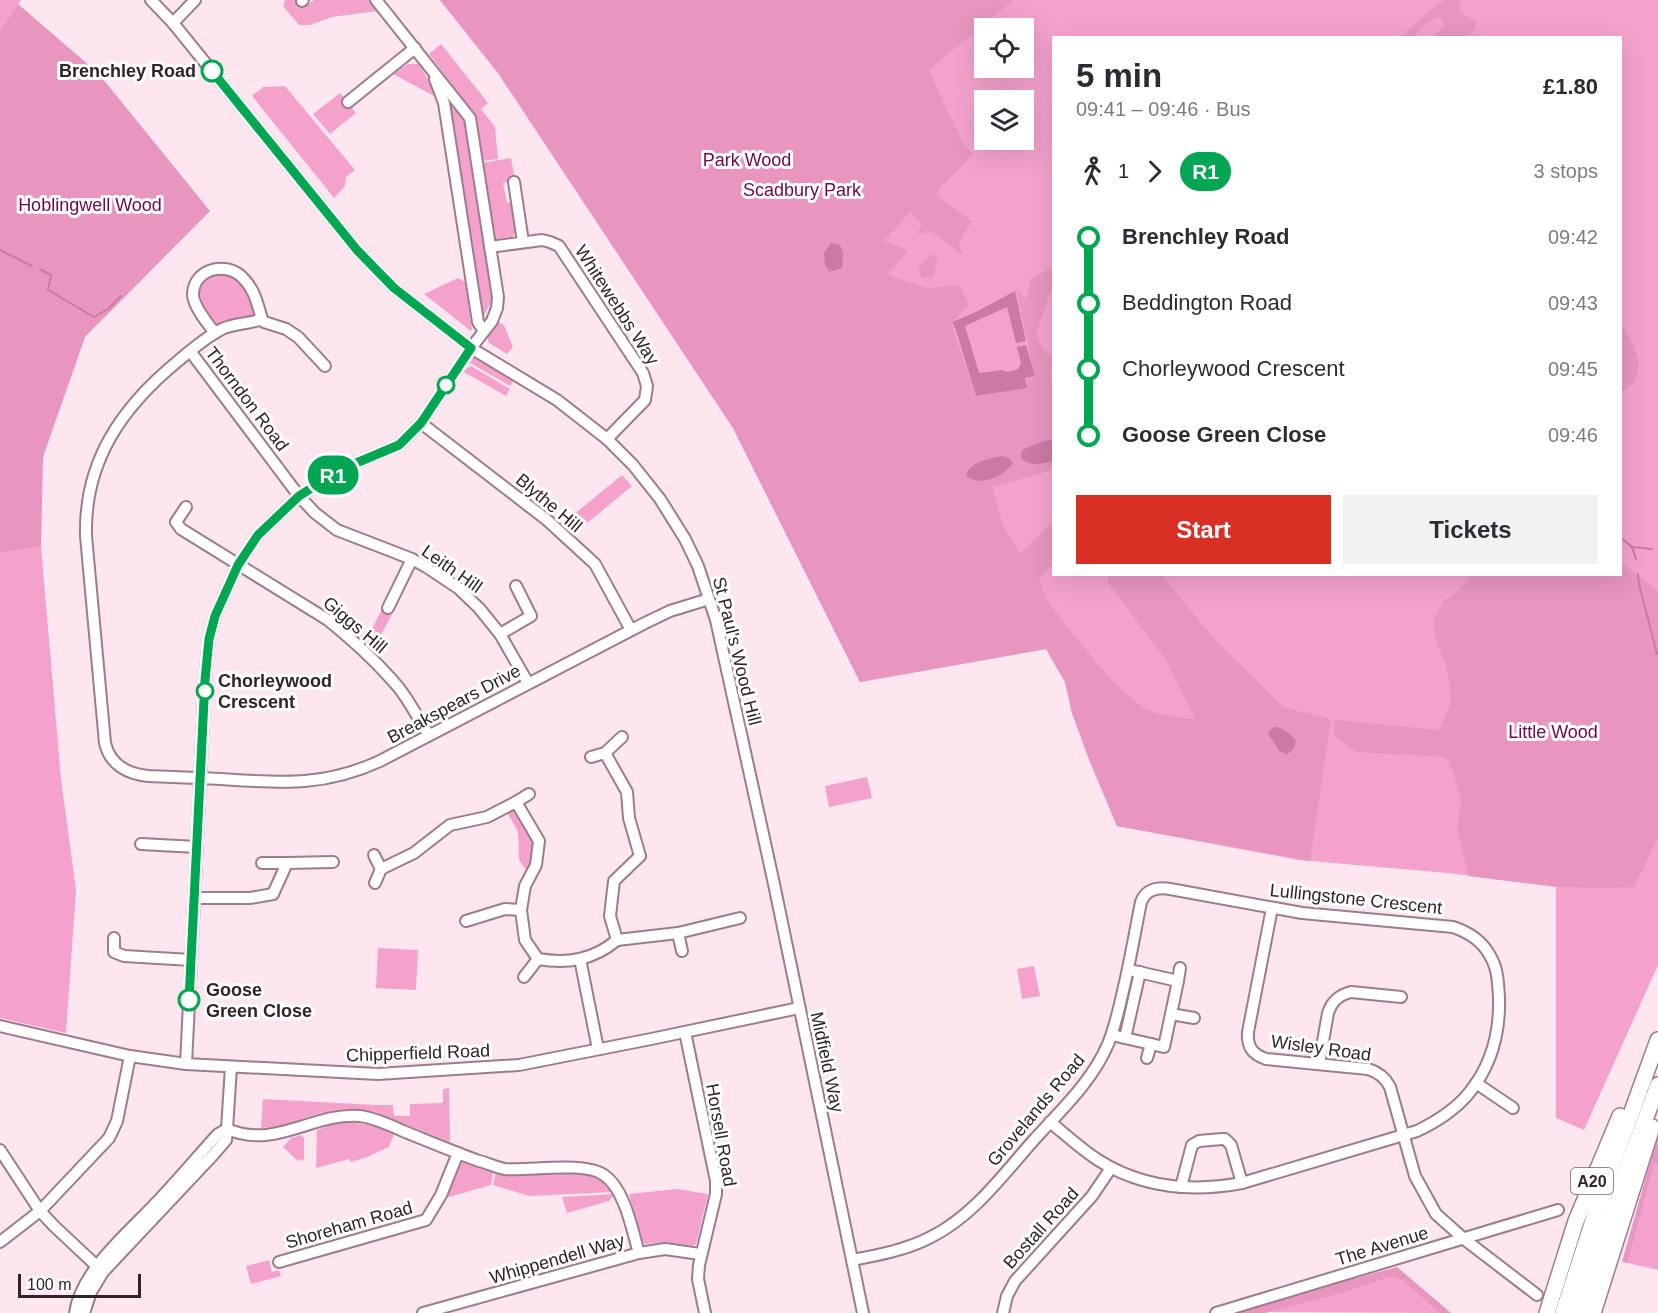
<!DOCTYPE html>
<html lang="en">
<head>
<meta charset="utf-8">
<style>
	body { margin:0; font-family:Arial,sans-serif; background:#f2f2f3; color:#2b2b33; height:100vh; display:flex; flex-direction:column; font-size:22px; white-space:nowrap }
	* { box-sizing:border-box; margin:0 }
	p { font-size:20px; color:#7c7c81 }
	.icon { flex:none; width:33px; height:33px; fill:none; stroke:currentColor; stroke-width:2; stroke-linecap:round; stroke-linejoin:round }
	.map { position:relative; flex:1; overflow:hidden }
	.panel { position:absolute; left:1052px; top:36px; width:570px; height:540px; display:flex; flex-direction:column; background:#fff; border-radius:0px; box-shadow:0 6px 24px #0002 }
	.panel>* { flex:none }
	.badge { padding:0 12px; border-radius:20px; font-size:21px; line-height:39px }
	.tools { position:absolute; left:974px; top:18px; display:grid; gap:12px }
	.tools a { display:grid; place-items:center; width:60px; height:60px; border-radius:0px; background:#fff; box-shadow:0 6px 24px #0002; font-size:30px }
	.scale { position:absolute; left:18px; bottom:15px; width:123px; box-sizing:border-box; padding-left:6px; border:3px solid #31232a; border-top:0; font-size:16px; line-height:21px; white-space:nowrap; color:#31232a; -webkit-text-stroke:4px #fff; paint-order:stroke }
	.map>.badge { position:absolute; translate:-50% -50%; box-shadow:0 0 0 3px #fff }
	.legs { display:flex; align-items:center; gap:9px; height:66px; padding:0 24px; font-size:20px }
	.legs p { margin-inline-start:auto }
	.head { display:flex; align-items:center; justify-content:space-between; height:102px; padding:0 24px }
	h1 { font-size:33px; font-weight:800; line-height:45px }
	.action { display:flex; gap:12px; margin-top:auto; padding:12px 24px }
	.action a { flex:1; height:69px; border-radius:0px; background:#d93025; color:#fff; font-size:24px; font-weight:800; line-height:69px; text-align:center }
	.action a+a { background:#f2f2f3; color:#2b2b33 }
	ul { padding:0 24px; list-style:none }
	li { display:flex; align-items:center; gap:21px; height:66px; font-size:22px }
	li i { display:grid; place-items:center; width:9px; height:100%; margin:0 8px; background:currentColor }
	li i::after { content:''; width:15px; height:15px; margin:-8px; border:4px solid; border-radius:50%; background:#fff }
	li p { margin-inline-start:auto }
	li:first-child i { background:linear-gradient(#0000 50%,currentColor 0) }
	li:last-child i { background:linear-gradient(currentColor 50%,#0000 0) }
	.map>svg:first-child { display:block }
</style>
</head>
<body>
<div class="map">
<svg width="1658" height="1313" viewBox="0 0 1658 1313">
	<rect width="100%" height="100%" fill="#fde6f0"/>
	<g fill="#f4a2cc" fill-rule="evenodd">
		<polygon points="0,0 21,0 0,31"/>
		<polygon points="285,0 298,0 304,8 314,0 369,0 377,11 332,17 310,25 299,25 283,6"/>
		<path d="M440,0H1658V965L1584,1130L1556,1118V887L1448,873L1299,860L1117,826L1090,762L1072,713L1065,682L1046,649L860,682L733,428L498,73ZM984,28H1023V68H984ZM1053,38H1620V574H1053ZM984,100H1023V140H984Z"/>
		<polygon points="441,44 488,103 481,109 495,127 498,159 482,161 474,114 429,54"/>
		<polygon points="408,64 419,64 433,88 434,96 393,74"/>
		<polygon points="285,86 355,170 346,177 345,186 334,198 252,96 263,87"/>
		<polygon points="443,88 466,119 492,301 481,320"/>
		<polygon points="340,93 356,113 330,134 313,114"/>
		<polygon points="511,158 515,181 503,183 507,203 514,202 518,230 512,237 496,239 494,237 482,163"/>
		<path d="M220,271C240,275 259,295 255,316L215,326L211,325L196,295L203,278L216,274Z"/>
		<polygon points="458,278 465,282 472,329 471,331 424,294"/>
		<polygon points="497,321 504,325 513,347 507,354 489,343 487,337"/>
		<polygon points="474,356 514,380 510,386 470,363"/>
		<polygon points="471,366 510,389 506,396 464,372 467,368"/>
		<polygon points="622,475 632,486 575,533 566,521"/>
		<polygon points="41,547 61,779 76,890 66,1033 0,1018 0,553"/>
		<polygon points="382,609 392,614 382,633 368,644 360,636 373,627"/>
		<polygon points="867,777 872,798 829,807 825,786"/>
		<polygon points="514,810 518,812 535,842 534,863 529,874 519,860 518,832 507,812"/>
		<polygon points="378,948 418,950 416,990 376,988"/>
		<polygon points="1034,966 1040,996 1022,999 1017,969"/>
		<path d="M449,1088L450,1142L375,1112C355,1108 336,1108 317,1114C299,1119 280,1128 261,1128L263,1099L377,1105H393L394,1116H410V1104L443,1103V1089Z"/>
		<polygon points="350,1122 375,1126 394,1134 389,1147 367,1157 351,1162 349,1159 316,1168 317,1130 337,1123"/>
		<polygon points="301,1135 304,1138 304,1161 302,1159 298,1161 283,1147 291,1138"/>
		<polygon points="461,1161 493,1172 491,1185 449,1197 447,1196"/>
		<polygon points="1658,1164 1658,1270 1628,1263 1654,1165"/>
		<polygon points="496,1172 518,1175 587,1174 605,1183 613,1192 529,1196 493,1185"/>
		<polygon points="677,1189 708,1194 696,1244 692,1246 666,1242 646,1244 643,1242 629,1194"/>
		<polygon points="615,1194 609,1201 567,1213 562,1197"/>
		<polygon points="269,1260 272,1272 279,1270 281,1276 251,1284 246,1266"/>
		<polygon points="1392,1277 1403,1281 1439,1313 1268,1312 1339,1294"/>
	</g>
	<g fill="#e895c0">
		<polygon points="440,0 1014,0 929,70 963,144 973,154 941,187 936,195 972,221 958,244 963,255 931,232 917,234 922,224 910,212 884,241 908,250 888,275 927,288 960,285 969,305 951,323 976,397 1027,388 1026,379 1035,377 1016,287 1026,299 1031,279 1050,268 1053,272 1053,290 1049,295 1036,334 1042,348 1053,358 1050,374 1053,379 1053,470 992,487 1003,525 1020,554 1053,522 1053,563 1039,579 1047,600 1061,619 1111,680 1142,707 1158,714 1181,718 1195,719 1167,661 1108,583 1108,575 1162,575 1215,640 1283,707 1331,719 1310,861 1117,826 1090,762 1072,713 1065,682 1046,649 860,682 733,428 498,73"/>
		<polygon points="1444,0 1462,0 1459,3 1460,12 1478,22 1472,33 1467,37 1433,37 1445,25 1439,17 1427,23 1413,37 1401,37 1430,10"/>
		<polygon points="18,4 98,73 210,211 85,337 43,457 41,547 0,553 0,31"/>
		<polygon points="933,254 938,258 933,277 922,278 918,268"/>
		<path d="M1620,322C1630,339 1649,366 1632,384C1629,387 1624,390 1620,392Z"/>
		<path d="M1620,562L1658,591V837L1648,859L1634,887C1578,891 1524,883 1469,876L1457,829L1461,801L1453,771L1445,757L1356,752L1334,735L1335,720L1439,730L1451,703L1449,679L1445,663L1436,640L1433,620L1445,600L1460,589L1471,575L1620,574Z"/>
		<polygon points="1658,1134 1658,1164 1654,1165 1628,1263 1622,1262"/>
		<polygon points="1397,1267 1451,1313 1439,1313 1403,1281 1392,1277 1339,1294 1265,1313 1228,1313"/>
	</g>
	<g fill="#cb7aa4">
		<polygon points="831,243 840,245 843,253 842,268 830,272 825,265 824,253"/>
		<polygon points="1015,291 1026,341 1016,343 1007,307 965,326 979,373 1002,370 1008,372 1018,369 1021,363 1017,347 1026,345 1035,376 1025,378 1027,388 976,396 956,330 952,322 976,312"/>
		<path d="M1053,440V461C1041,464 1031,467 1021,458L1022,450L1044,441Z"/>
		<path d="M1002,456L1009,458L1013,463C1003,477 981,487 966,476C968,463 990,458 1002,456Z"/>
		<path d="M1275,727C1283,727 1289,734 1295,739C1297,746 1292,751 1287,754L1279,751L1272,739L1269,736L1268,731Z"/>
	</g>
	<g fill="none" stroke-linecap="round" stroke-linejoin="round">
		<g stroke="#cb7aa4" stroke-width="2">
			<polyline points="0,250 32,266"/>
			<polyline points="41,270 51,275 48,290 94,317 108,309 121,296"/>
			<polyline points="1620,537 1632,547 1636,559"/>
			<polyline points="1632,547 1652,549"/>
			<polyline points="1638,574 1639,584 1657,654"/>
		</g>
		<g stroke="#9d7c8c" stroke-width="14">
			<g id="minor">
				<polyline points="151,0 173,23 357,250 394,288 471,348 557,400 607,439 633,465 660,499 685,539 698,566 716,620 774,884 863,1313"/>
				<polyline points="302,1 303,0"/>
				<polyline points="173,23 195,0"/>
				<polyline points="435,79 444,103 478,322 484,331"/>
				<polyline points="348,102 415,48"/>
				<polyline points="514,182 523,242"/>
				<polyline points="490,247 542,240 550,242 559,246 643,373 647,386 645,400 607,439"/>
				<path d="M262,319C249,324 235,323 222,329C206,337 191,350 178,361C122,407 84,461 86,536L105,743C110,765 128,774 148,776C173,777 197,778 222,779C281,783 324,787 380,761L645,623L670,611L709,599"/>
				<path d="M215,333C208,324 192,305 193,293C195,268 227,261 243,278C255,290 257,303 262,319L264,322L286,329L298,337L325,366"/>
				<polyline points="190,351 299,496 315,513 337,530 412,559 428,568 458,588 479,608 500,634 528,683"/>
				<polyline points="421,423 547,520 595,564 631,630"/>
				<path d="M186,507L176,522L181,529L328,620C354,641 378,663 399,688C410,702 419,720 429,735"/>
				<polyline points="388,608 412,559"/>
				<polyline points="500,634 531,616 516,586"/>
				<polyline points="591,757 605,753 622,737"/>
				<path d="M529,794L516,802L539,841L536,865L525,886L521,910L525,940L538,959C568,964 593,960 617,940L610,916L614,881L640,856L629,818L627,792L605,753"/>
				<polyline points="141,844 197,847"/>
				<polyline points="374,855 381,869"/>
				<polyline points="262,863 287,863"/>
				<polyline points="375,883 381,869 414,853 450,825 487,817 516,802"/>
				<polyline points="194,898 250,898 273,894 287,863 333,862"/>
				<path d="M1272,908L1248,1032C1247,1047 1252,1054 1266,1059L1368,1069C1378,1072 1385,1077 1390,1087L1415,1176L1436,1214L1464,1239L1537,1295"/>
				<polyline points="466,921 505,909 521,910"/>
				<polyline points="678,933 682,951"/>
				<polyline points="114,938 114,952 124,956 191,960"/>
				<polyline points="617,940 678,933 740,918"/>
				<polyline points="580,959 598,1049"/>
				<polyline points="1134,971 1178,981 1180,968"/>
				<polyline points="524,977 538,959"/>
				<polyline points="1171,1014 1194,1018"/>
				<polyline points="0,1026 130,1056 186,1064 378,1074 519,1065 651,1039 799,1008"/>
				<polyline points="685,1032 716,1181 716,1194 699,1265 698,1279 705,1313"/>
				<polyline points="1112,1035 1164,1047 1178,981"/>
				<polyline points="1125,1038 1140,972"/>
				<polyline points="1147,1058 1151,1044"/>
				<polyline points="186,1064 205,680 209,639 215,616 238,565 258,535 299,496 342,469 399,445 421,423 471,348 492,321 497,308 498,297 470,118 376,0"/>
				<path d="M1319,1064L1328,1013C1332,1001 1339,995 1351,992L1401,997"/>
				<path d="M231,1067L227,1129C276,1150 312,1112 360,1116C375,1118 390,1125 403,1131C428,1141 454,1152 479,1161C488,1163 497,1168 505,1169C530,1171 585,1161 604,1175C625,1189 632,1230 639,1253"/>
				<polyline points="1476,1083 1513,1108"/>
				<polyline points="0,1150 40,1211 54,1226 101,1270"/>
				<polyline points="1181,1187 1192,1145 1199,1141 1222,1139 1225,1139 1231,1145 1242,1183"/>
				<polyline points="0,1242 40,1211 109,1138 117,1121 130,1056"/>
				<path d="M852,1260C879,1255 906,1250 931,1237C973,1216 1002,1176 1033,1141C1060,1111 1092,1082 1108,1044C1115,1027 1119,1009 1123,991C1130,962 1135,932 1141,902C1146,889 1158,887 1170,889L1302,913L1453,927C1468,932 1481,940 1489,954C1498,968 1498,982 1499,998C1500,1033 1491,1066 1469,1093C1455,1110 1436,1122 1417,1131L1242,1183C1193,1192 1142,1188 1098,1160C1081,1149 1066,1135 1050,1122"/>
				<polyline points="279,1262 426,1220 441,1195 458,1153"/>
				<path d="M75,1313C81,1271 128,1233 156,1203C177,1181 197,1157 218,1134L227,1129"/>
				<polyline points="84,1313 91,1292 103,1272 214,1154 226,1140 227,1129"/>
				<polyline points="423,1313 639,1253 665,1249 700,1254"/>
				<polyline points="1003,1313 1007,1296 1015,1281 1092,1196 1111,1168"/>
				<polyline points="1216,1313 1558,1210"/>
			</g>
		</g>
		<g stroke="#9d7c8c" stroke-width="18">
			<g id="highway">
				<polyline points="1547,1313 1576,1221 1620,1116"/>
				<polyline points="1563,1313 1600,1199 1658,1040"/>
				<polyline points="1578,1313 1614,1203 1658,1085"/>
				<polyline points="1593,1313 1652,1127"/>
			</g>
		</g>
		<use href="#minor" stroke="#fff" stroke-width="10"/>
		<use href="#highway" stroke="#fff" stroke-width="15"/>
	</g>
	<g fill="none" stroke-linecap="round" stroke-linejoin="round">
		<g stroke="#fff" stroke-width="14">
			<polyline id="line-1" points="189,1000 205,680 209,639 215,616 238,565 258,535 299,496 342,469 399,445 421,423 471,348 394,288 357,250 212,71"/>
		</g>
		<use href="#line-1" stroke="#00a651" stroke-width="9"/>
	</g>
	<g fill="#fff" stroke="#00a651" stroke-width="3">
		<circle cx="212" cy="71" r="10"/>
		<circle cx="446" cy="385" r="8"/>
		<circle cx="205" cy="691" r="8"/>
		<circle cx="189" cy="1000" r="10"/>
	</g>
	<g text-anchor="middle" stroke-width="6" stroke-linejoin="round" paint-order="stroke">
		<rect fill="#fff" stroke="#6f656a" stroke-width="1.5" x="1571" y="1168" width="42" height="26" rx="4.5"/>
		<g font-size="16" font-weight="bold" fill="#31232a">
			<text x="1592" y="1187">A20</text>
		</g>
		<g font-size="18" font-weight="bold" fill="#31232a" stroke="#fff" text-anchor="start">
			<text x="196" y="77" text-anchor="end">Brenchley Road</text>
			<text x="218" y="687">Chorleywood<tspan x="218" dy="21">Crescent</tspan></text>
			<text x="206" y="996">Goose<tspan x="206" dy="21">Green Close</tspan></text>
		</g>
		<g font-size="18" fill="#6d094a" stroke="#fff">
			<text x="747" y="166">Park Wood</text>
			<text x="802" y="196">Scadbury Park</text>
			<text x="90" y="211">Hoblingwell Wood</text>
			<text x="1553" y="738">Little Wood</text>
		</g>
		<g font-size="18" fill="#31232a" stroke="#fff">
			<text transform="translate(617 305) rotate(57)" y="6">Whitewebbs Way</text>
			<text transform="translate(247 399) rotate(53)" y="6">Thorndon Road</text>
			<text transform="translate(549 503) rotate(40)" y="6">Blythe Hill</text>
			<text transform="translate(452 569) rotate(35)" y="6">Leith Hill</text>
			<text transform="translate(355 625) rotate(40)" y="6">Giggs Hill</text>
			<text transform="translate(737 651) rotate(76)" y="6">St Paul's Wood Hill</text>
			<text transform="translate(454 704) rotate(-28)" y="6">Breakspears Drive</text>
			<text transform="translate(1356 899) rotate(6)" y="6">Lullingstone Crescent</text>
			<text transform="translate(1321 1048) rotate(8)" y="6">Wisley Road</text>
			<text transform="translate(418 1053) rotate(-2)" y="6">Chipperfield Road</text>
			<text transform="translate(827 1062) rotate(78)" y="6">Midfield Way</text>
			<text transform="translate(1036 1110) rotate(-50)" y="6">Grovelands Road</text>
			<text transform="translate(721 1135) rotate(80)" y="6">Horsell Road</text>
			<text transform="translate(349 1225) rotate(-16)" y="6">Shoreham Road</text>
			<text transform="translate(1041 1228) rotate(-48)" y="6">Bostall Road</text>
			<text transform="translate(1382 1246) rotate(-17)" y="6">The Avenue</text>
			<text transform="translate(557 1259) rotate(-16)" y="6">Whippendell Way</text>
		</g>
	</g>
</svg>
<div class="tools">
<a><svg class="icon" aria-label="locate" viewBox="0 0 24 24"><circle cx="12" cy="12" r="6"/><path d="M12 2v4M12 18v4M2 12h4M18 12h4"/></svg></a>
<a><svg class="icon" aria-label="layers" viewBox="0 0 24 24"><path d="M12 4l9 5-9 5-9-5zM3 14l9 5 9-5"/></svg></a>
</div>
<div class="scale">100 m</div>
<b class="badge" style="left:333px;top:475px;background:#00a651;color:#fff">R1</b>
<section class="panel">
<div class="head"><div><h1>5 min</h1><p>09:41 – 09:46 · Bus</p></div><b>£1.80</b></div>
<div class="legs"><svg class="icon" aria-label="walk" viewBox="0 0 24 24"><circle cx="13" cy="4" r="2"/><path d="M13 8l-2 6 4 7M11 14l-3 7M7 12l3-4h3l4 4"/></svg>1<svg class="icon" aria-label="forward" viewBox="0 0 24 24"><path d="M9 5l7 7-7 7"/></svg><b class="badge" style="background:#00a651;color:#fff">R1</b><p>3 stops</p></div>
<ul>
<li><i style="color:#00a651"></i><b>Brenchley Road</b><p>09:42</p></li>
<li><i style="color:#00a651"></i><span>Beddington Road</span><p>09:43</p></li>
<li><i style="color:#00a651"></i><span>Chorleywood Crescent</span><p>09:45</p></li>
<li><i style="color:#00a651"></i><b>Goose Green Close</b><p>09:46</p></li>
</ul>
<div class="action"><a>Start</a><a>Tickets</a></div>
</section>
</div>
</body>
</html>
